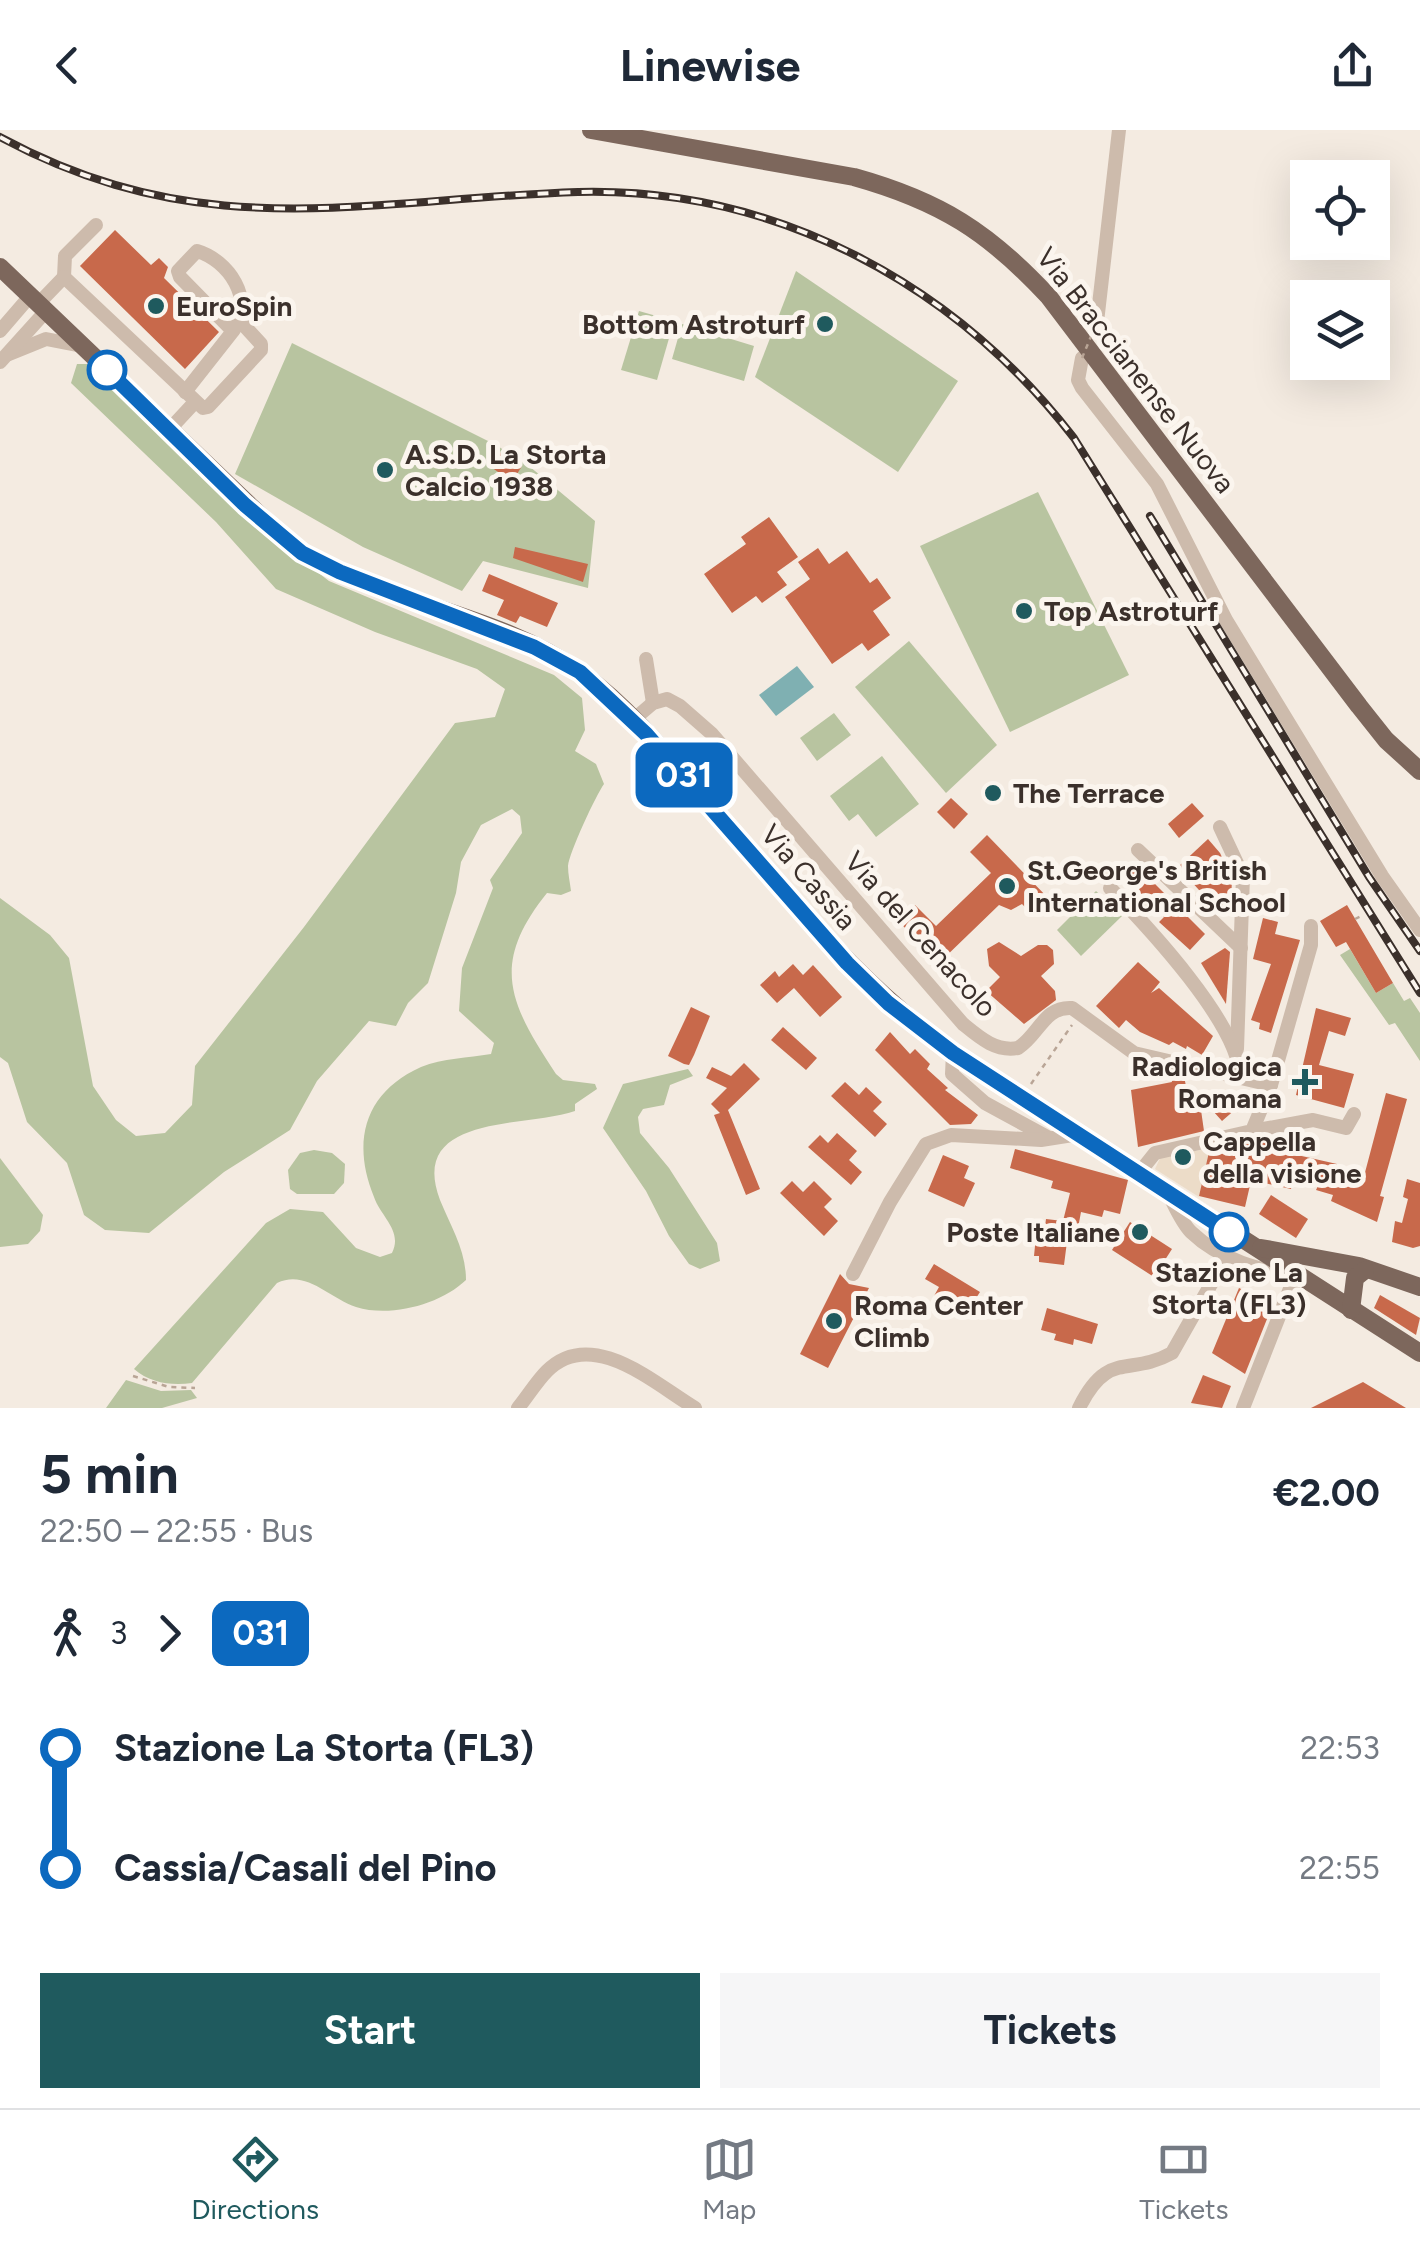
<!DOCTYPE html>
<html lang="en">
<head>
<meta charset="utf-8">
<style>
	body { margin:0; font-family:Figtree,sans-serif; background:#f6f6f7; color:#1f2937; height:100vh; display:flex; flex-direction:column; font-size:38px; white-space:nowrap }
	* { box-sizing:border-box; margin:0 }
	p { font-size:32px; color:#747a83 }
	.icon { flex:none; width:55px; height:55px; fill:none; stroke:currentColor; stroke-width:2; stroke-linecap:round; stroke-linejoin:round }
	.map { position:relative; height:1278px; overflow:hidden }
	.drawer { display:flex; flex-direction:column; background:#fff; flex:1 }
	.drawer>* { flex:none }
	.badge { padding:0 20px; border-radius:15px; font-size:35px; line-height:65px }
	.fabs { position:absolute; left:1290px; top:30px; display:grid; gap:20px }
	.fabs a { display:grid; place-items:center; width:100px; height:100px; border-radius:0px; background:#fff; box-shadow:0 10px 40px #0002; font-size:50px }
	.map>.badge { position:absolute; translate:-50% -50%; box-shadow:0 0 0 5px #fff }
	.legs { display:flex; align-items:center; gap:15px; height:110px; padding:0 40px; font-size:32px }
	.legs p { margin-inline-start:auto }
	.overview { display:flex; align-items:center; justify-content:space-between; height:170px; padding:0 40px }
	h1 { font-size:55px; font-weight:700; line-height:75px }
	.cta { display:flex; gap:20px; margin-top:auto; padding:20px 40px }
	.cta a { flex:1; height:115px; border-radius:0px; background:#1f5a5e; color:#fff; font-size:40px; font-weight:700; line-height:115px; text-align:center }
	.cta a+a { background:#f6f6f7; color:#1f2937 }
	ul { padding:0 40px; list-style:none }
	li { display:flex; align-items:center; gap:35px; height:120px; font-size:38px }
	li i { display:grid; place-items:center; width:15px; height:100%; margin:0 12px; background:currentColor }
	li i::after { content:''; width:25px; height:25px; margin:-12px; border:8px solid; border-radius:50%; background:#fff }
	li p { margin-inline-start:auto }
	li:first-child i { background:linear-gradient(#0000 50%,currentColor 0) }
	li:last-child i { background:linear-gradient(currentColor 50%,#0000 0) }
	header { display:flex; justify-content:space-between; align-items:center; height:130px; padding:0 40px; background:#fff; font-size:45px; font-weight:700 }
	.menu { display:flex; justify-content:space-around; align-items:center; height:140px; border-top:2px solid #e0e1e3; background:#fff; font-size:28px; color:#747a83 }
	.menu a { display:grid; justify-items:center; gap:5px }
	.menu .selected { color:#1f5a5e }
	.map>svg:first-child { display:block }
</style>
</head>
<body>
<header><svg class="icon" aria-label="back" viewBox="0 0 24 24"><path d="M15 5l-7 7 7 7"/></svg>Linewise<svg class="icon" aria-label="share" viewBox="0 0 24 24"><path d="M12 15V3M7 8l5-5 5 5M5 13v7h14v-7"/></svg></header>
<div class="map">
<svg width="1420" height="1278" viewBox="0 0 1420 1278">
	<rect width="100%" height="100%" fill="#f4ebe1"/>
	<g fill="#b8c4a0">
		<polygon points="796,141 958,251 898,342 755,247"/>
		<polygon points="639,181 674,191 657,250 621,240"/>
		<polygon points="682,194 754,216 744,251 672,229"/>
		<polygon points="292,213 496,315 529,336 595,391 588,458 483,431 462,461 363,417 235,344"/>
		<path d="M77,234H96L299,428L329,451L554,545L582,568L585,600L575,621L596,634L604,654C596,665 569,723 568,736C568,744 570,753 571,761L561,765L547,763C489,835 510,874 556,944L563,950L595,954L597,959L575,974V981C528,998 407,983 440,1070C451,1097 466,1120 466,1150C441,1174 391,1188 356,1177C329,1168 306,1139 277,1153L192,1253C172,1256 150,1253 134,1239L266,1093L290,1079L323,1082L356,1118L380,1127L392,1123C403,1101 381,1087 374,1067C351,1011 365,962 421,937C443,928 468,928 491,924L494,913L459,881L462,838L493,758L490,750L522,703L520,686L512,679L481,695L461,732L456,763L428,853L408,873L396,896L369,891L317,951L290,1000L224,1042L149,1103L105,1100L84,1085L67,1033L27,992L8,933L0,927V768L50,805L69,828L93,956L116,990L136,1006L165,1003L192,975L195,936L304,797L455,593L495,587L505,559L477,539L375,502L276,459L216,392L71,253Z"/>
		<polygon points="1038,362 1129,545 1010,602 920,416"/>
		<polygon points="909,511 997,615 946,663 855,557"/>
		<polygon points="834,583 851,605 817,631 800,608"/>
		<polygon points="882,626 919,674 876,707 858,684 849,691 830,666"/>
		<polygon points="1096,761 1122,786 1081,826 1057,800"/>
		<polygon points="1350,819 1376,863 1393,853 1404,871 1410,868 1420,883 1420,931 1395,893 1389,895 1340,825"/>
		<polygon points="688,939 693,946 670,955 664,975 643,979 638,987 640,1003 669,1038 717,1113 720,1131 700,1139 689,1134 669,1106 646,1061 603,998 623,954"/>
		<polygon points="314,1020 332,1023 345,1034 344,1053 334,1064 297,1064 290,1059 288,1040 300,1023"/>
		<polygon points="0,1028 43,1085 40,1101 28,1114 0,1117"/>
		<polygon points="126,1250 161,1261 191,1260 197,1268 162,1278 106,1278"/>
	</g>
	<polygon fill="#ecdcc8" points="1210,1018 1199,1067 1155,1039 1160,1028"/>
	<polygon fill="#7fb0b2" points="797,536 814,557 776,586 759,565"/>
	<g fill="#c8694b">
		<polygon points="115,100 151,135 159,128 168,137 164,148 219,202 185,239 80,136"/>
		<polygon points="501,322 522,336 512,352 491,337"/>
		<polygon points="769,387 798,427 777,442 787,455 762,473 756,466 732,483 704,444 746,414 741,407"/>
		<polygon points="515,417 588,434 583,452 513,428"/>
		<polygon points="818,418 829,434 847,421 870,453 877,448 891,468 873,481 890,505 868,521 862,513 832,534 785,467 810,449 798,432"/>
		<polygon points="489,444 558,473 547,497 520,486 516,493 497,485 504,470 482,461"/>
		<polygon points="951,668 968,684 954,699 937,682"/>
		<polygon points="1192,673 1204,686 1179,708 1168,694"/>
		<polygon points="987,705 1050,770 1034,786 1022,774 1011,780 999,775 940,832 898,791 915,775 936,796 991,743 970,722"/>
		<polygon points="1208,709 1220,723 1232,748 1231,773 1220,783 1178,737"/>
		<polygon points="1136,735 1205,804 1190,820 1159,792 1164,787 1123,749"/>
		<polygon points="1347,775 1393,853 1376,863 1346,812 1336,817 1320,791"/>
		<polygon points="1263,788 1278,792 1275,804 1300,810 1271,903 1259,899 1260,893 1251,890 1271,834 1253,829"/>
		<polygon points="999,812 1021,826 1038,815 1047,815 1053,820 1054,834 1041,846 1055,861 1056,870 1024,894 986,861 1000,847 989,836 987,819"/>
		<polygon points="1225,818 1230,822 1226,874 1201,833"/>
		<polygon points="1138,832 1160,852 1151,863 1159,858 1213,906 1202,925 1187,916 1186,919 1173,912 1169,915 1140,902 1126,890 1119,898 1096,876"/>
		<polygon points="793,834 803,845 813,835 842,867 820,887 794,858 777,873 760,855 775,841 779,847"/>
		<polygon points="691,877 710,886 694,925 689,935 684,934 668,926"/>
		<polygon points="1316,878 1351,888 1345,906 1329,901 1319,935 1354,944 1344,978 1296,965"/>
		<polygon points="783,897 817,928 806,940 771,910"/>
		<polygon points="890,902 910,924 915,919 930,934 927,939 948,958 945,960 978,985 971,994 950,995 875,920"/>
		<polygon points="744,933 760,949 728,980 760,1059 746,1065 714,985 720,983 711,974 727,958 706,948 712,937 731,946"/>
		<polygon points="1170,943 1184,946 1191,982 1201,980 1204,1001 1138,1017 1131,960 1172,952"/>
		<polygon points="845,952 859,965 866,957 882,972 873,981 887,994 875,1007 831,966"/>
		<polygon points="1235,961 1248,976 1240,982 1237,978 1222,991 1213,981"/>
		<polygon points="1386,963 1407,969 1380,1066 1384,1067 1377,1092 1331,1071 1333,1065 1316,1060 1318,1056 1293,1048 1291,1059 1247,1049 1251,1051 1245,1077 1199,1066 1209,1022 1288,1006 1284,1022 1337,1034 1335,1042 1363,1050"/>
		<polygon points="837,1003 857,1021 849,1030 862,1042 851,1055 808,1017 820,1005 828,1013"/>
		<polygon points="1015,1019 1128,1050 1120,1084 1104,1080 1102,1087 1081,1082 1078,1098 1069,1096 1064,1135 1039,1132 1039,1126 1034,1126 1037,1096 1045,1097 1046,1089 1063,1091 1070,1063 1051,1058 1053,1051 1010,1038"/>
		<polygon points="943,1025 969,1036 964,1048 975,1053 964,1077 928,1061"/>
		<polygon points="1407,1049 1420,1053 1420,1116 1413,1118 1392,1112 1395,1091 1402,1093 1408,1069 1403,1067"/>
		<polygon points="792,1051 803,1062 814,1051 832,1069 824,1077 838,1091 824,1106 780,1063"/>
		<polygon points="1271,1065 1308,1089 1296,1108 1259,1084"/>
		<polygon points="1130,1092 1172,1119 1154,1147 1112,1120"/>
		<polygon points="934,1134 980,1162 969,1179 955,1171 952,1176 934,1166 939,1157 925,1149"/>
		<polygon points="840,1144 849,1154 869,1158 828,1238 800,1224"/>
		<polygon points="1239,1158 1273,1174 1245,1244 1212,1223"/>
		<polygon points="1380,1165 1420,1188 1416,1205 1374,1178"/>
		<polygon points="1047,1178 1098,1194 1092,1214 1074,1209 1073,1215 1054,1210 1056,1204 1041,1200"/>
		<polygon points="1203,1245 1231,1256 1222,1278 1191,1273"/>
		<polygon points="1363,1252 1406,1278 1311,1278"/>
	</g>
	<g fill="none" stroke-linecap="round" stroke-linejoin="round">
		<g stroke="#b9a596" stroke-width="2.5" stroke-dasharray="5 5" stroke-linecap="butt">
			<polyline points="1355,789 1361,786"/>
			<polyline points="1031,954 1072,895"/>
			<polyline points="133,1246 169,1257 195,1258"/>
		</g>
		<g stroke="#cdbbac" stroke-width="14">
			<polyline points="96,95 65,126 64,147 203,278 208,277 261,220 261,214 240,191"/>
			<polyline points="39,173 64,147"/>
			<polyline points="1097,192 1119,0"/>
			<polyline points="0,201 31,165"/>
			<polyline points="9,224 46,209 82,216"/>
			<polyline points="1082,228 1078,250 1082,258 1157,354 1226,490 1382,746 1420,800"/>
			<polyline points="0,232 47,180"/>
			<path d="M185,262L233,201C256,170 228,130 197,121L178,141L180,147L233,201"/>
			<polyline points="169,300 195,272"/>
			<polyline points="646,529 653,573"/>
			<path d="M633,590L653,573L667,569L680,576L712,604L963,894C980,908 996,922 1018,918C1039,905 1044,876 1072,878L1134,923L1271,955"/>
			<polyline points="1220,697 1243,746 1237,919"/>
			<polyline points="1138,720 1241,818"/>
			<path d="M1110,758C1147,796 1240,895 1240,947"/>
			<polyline points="953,923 952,944 985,973 1049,1008"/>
			<polyline points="1252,1001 1313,990 1346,998 1354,984"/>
			<polyline points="1139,1043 1155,1023 1252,1001 1271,955 1311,815 1311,796"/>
			<path d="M1167,1061C1174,1074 1181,1092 1191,1102C1221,1131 1261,1140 1300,1147"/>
			<polyline points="853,1144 890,1072 926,1014 951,1005 1041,1010 1079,1004"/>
			<path d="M518,1278C528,1266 536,1252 547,1241C592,1196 655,1254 695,1278"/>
			<path d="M1079,1278C1108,1219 1129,1247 1172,1223L1227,1126"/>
			<polyline points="1243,1278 1291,1156 1301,1148"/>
		</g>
		<g stroke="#7d675c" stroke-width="18">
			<path d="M591,0L854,47C940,71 989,102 1049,167L1359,576L1386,610L1420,641"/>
			<path d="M0,137L289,413C376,474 493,480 580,542C633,580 675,635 717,684C800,780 870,868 977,938L1420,1223"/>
			<polyline points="1261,1118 1359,1136 1420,1157"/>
			<polyline points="1351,1180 1355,1148 1365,1140"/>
		</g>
		<g stroke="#3b302b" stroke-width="8">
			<g id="rail">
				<path d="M0,7C204,117 363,69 578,62C776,57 955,154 1074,308L1420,863"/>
				<polyline points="1150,386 1369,747 1420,821"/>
			</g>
		</g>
		<use href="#rail" stroke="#fbf5ee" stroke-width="4" stroke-dasharray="11" stroke-linecap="butt"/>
		<polyline stroke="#b9a596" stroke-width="2.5" stroke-dasharray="5 5" stroke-linecap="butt" points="1082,228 1097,192"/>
	</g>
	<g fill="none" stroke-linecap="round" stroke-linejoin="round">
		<g stroke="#fff" stroke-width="22">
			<polyline id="line-1" points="107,240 245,375 302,423 340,442 534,517 580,542 646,604 847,833 888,873 953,923 1229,1102"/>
		</g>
		<use href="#line-1" stroke="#0c69bf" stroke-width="15"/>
	</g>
	<g fill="#1f5a5e" stroke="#fbf5ee" stroke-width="4">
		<circle cx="156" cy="176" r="10"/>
		<circle cx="825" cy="194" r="10"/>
		<circle cx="385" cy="340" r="10"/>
		<circle cx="1024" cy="481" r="10"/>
		<circle cx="993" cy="663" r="10"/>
		<circle cx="1007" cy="756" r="10"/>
		<path d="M1300 937h10v10h10v10h-10v10h-10v-10h-10v-10h10z"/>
		<circle cx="1183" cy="1027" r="10"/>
		<circle cx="1140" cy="1102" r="10"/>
		<circle cx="834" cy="1191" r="10"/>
	</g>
	<g fill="#fff" stroke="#0c69bf" stroke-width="5">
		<circle cx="107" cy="240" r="18"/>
		<circle cx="1229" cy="1102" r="18"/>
	</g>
	<g text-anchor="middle" stroke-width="10" stroke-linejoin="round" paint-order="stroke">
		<g font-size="28" font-weight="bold" fill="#3b302b" stroke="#fbf5ee" text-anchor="start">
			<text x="176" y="186">EuroSpin</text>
			<text x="805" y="204" text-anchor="end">Bottom Astroturf</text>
			<text x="405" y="334">A.S.D. La Storta<tspan x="405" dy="32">Calcio 1938</tspan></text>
			<text x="1044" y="491">Top Astroturf</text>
			<text x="1013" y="673">The Terrace</text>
			<text x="1027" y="750">St.George's British<tspan x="1027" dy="32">International School</tspan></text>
			<text x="1282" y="946" text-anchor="end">Radiologica<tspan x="1282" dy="32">Romana</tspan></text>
			<text x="1203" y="1021">Cappella<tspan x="1203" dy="32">della visione</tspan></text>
			<text x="1120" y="1112" text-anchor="end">Poste Italiane</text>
			<text x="854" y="1185">Roma Center<tspan x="854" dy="32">Climb</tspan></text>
		</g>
		<g font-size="28" fill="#3b302b" stroke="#fbf5ee">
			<text transform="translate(1136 240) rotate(52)" y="10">Via Braccianense Nuova</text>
			<text transform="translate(809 747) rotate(49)" y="10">Via Cassia</text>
			<text transform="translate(921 804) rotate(48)" y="10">Via del Cenacolo</text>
		</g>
		<g font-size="28" font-weight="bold" fill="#3b302b" stroke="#fbf5ee">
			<text x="1229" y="1152">Stazione La<tspan x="1229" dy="32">Storta (FL3)</tspan></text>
		</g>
	</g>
</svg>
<div class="fabs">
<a><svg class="icon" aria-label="locate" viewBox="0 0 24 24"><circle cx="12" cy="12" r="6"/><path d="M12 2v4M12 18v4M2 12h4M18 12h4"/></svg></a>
<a><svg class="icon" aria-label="layers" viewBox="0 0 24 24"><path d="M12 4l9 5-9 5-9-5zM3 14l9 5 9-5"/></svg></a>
</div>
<b class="badge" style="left:684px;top:645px;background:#0c69bf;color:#fff">031</b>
</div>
<section class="drawer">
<div class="overview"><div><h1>5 min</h1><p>22:50 – 22:55 · Bus</p></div><b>€2.00</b></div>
<div class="legs"><svg class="icon" aria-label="walk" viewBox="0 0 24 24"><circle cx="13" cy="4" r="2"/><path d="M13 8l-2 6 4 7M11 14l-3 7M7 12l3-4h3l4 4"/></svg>3<svg class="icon" aria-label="forward" viewBox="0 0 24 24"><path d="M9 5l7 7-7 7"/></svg><b class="badge" style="background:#0c69bf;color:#fff">031</b></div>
<ul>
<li><i style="color:#0c69bf"></i><b>Stazione La Storta (FL3)</b><p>22:53</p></li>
<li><i style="color:#0c69bf"></i><b>Cassia/Casali del Pino</b><p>22:55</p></li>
</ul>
<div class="cta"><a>Start</a><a>Tickets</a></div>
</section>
<nav class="menu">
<a class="selected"><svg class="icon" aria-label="directions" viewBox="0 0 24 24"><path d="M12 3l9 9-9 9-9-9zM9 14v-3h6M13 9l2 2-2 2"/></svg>Directions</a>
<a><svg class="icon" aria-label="map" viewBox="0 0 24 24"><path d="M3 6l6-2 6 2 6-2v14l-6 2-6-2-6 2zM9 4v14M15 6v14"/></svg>Map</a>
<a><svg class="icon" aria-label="tickets" viewBox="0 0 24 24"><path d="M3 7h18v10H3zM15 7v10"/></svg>Tickets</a>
</nav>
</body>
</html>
